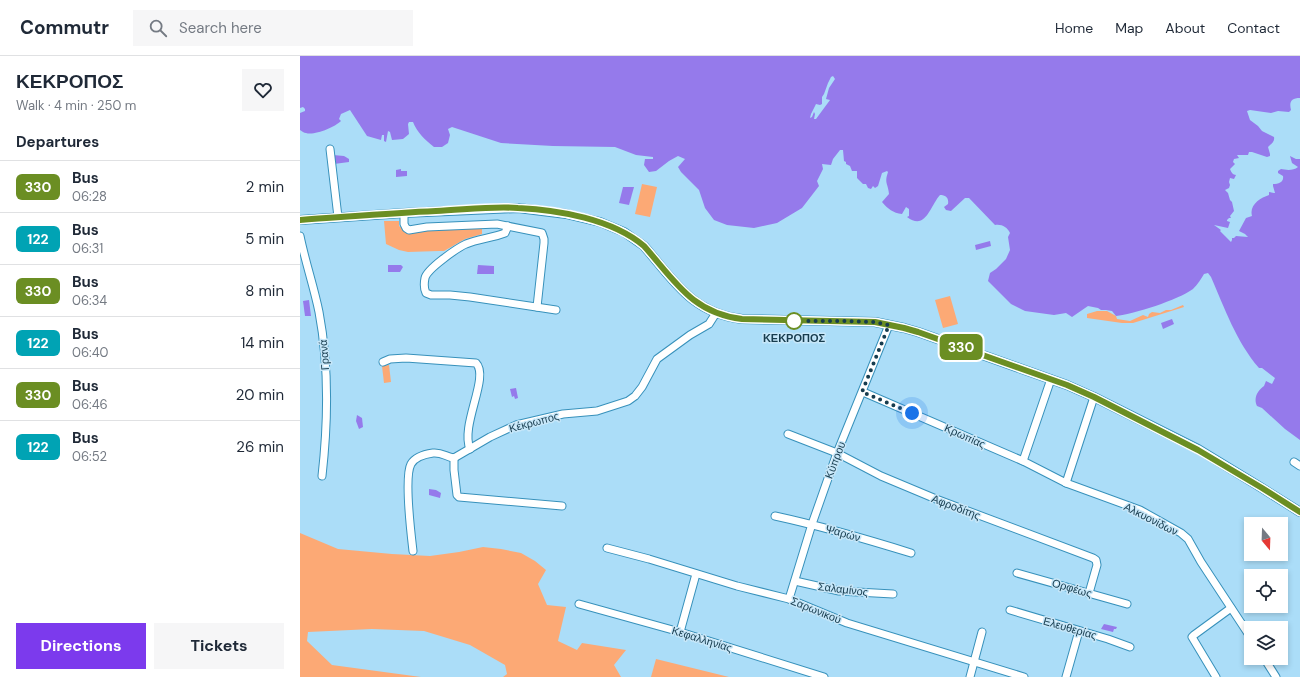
<!DOCTYPE html>
<html lang="en">
<head>
<meta charset="utf-8">
<style>
	body { margin:0; font-family:"DM Sans",sans-serif; background:#f6f6f7; color:#1f2937; height:100vh; display:flex; flex-direction:column; font-size:15px; white-space:nowrap }
	* { box-sizing:border-box; margin:0 }
	p { font-size:13px; color:#747a83 }
	.icon { flex:none; width:22px; height:22px; fill:none; stroke:currentColor; stroke-width:2; stroke-linecap:round; stroke-linejoin:round }
	.map { position:relative; flex:1; overflow:hidden }
	.sheet { display:flex; flex-direction:column; background:#fff; width:300px }
	.sheet>* { flex:none }
	.badge { padding:0 8px; border-radius:6px; font-size:14px; line-height:26px }
	.needle { width:26px; rotate:161deg }
	.controls { position:absolute; left:944px; top:461px; display:grid; gap:8px }
	.controls a { display:grid; place-items:center; width:44px; height:44px; border-radius:0px; background:#fff; box-shadow:0 2px 6px #0003; font-size:20px }
	.you { position:absolute; width:20px; height:20px; margin:-10px; border:3px solid #fff; border-radius:50%; background:#1a73e8; box-shadow:0 0 0 6px #1a73e833 }
	.map>.badge { position:absolute; translate:-50% -50%; box-shadow:0 0 0 2px #fff }
	h2 { padding:0 16px; font-size:15px; line-height:36px }
	.round { display:grid; place-items:center; flex:none; width:42px; height:42px; border-radius:0px; background:#f6f6f7 }
	.summary { display:flex; align-items:center; justify-content:space-between; height:68px; padding:0 16px }
	h1 { font-size:19px; font-weight:700; line-height:30px }
	.button { display:flex; gap:8px; margin-top:auto; padding:8px 16px }
	.button a { flex:1; height:46px; border-radius:0px; background:#7c3aed; color:#fff; font-size:16px; font-weight:700; line-height:46px; text-align:center }
	.button a+a { background:#f6f6f7; color:#1f2937 }
	ul { padding:0; list-style:none }
	li { display:flex; align-items:center; gap:12px; height:52px; padding:0 16px; border-top:1px solid #e0e1e3 }
	li div { flex:1 }
	li b { display:block; font-size:15px }
	li em { font-style:normal }
	li .badge { min-width:44px; font-weight:700; text-align:center }
	header { display:flex; align-items:center; gap:24px; box-sizing:border-box; height:56px; padding:0 20px; background:#fff; border-bottom:1px solid #e0e1e3 }
	header strong { font-size:19px }
	nav { display:flex; gap:22px; margin-inline-start:auto; font-size:14px }
	.search { width:280px; height:36px; background:#f6f6f7; display:flex; align-items:center; gap:10px; box-sizing:border-box; padding:0 14px; border-radius:0px; color:#747a83; font-size:15px }
	main { display:flex; flex:1; min-height:0 }
	.map>svg:first-child { display:block }
</style>
</head>
<body>
<header>
<strong>Commutr</strong>
<div class="search"><svg class="icon" aria-label="search" viewBox="0 0 24 24"><circle cx="10" cy="10" r="6"/><path d="M15 15l6 6"/></svg>Search here</div>
<nav><a>Home</a><a>Map</a><a>About</a><a>Contact</a></nav>
</header>
<main>
<section class="sheet">
<div class="summary"><div><h1>ΚΕΚΡΟΠΟΣ</h1><p>Walk · 4 min · 250 m</p></div><a class="round"><svg class="icon" aria-label="heart" viewBox="0 0 24 24"><path d="M12 20l-8-8c-3-5 5-10 8-4 3-6 11-1 8 4z"/></svg></a></div>
<h2>Departures</h2>
<ul>
<li><span class="badge" style="background:#6b8e23;color:#fff">330</span><div><b>Bus</b><p>06:28</p></div><em>2 min</em></li>
<li><span class="badge" style="background:#00a3b4;color:#fff">122</span><div><b>Bus</b><p>06:31</p></div><em>5 min</em></li>
<li><span class="badge" style="background:#6b8e23;color:#fff">330</span><div><b>Bus</b><p>06:34</p></div><em>8 min</em></li>
<li><span class="badge" style="background:#00a3b4;color:#fff">122</span><div><b>Bus</b><p>06:40</p></div><em>14 min</em></li>
<li><span class="badge" style="background:#6b8e23;color:#fff">330</span><div><b>Bus</b><p>06:46</p></div><em>20 min</em></li>
<li><span class="badge" style="background:#00a3b4;color:#fff">122</span><div><b>Bus</b><p>06:52</p></div><em>26 min</em></li>
</ul>
<div class="button"><a>Directions</a><a>Tickets</a></div>
</section>
<div class="map">
<svg width="1000" height="621" viewBox="0 0 1000 621">
	<rect width="100%" height="100%" fill="#abddf8"/>
	<g fill="#fca975">
		<polygon points="342,128 357,131 350,161 335,158"/>
		<polygon points="84,165 99,165 99,170 107,176 122,174 182,171 182,178 165,183 144,195 139,195 108,196 99,194 86,188"/>
		<polygon points="650,240 658,268 643,272 635,244"/>
		<polygon points="883,249 884,251 833,267 822,267 787,262 787,258 797,255 807,255 816,260 817,263 830,265 843,259 848,261 849,258 852,256 860,257 866,254 871,254"/>
		<polygon points="89,309 91,326 84,327 82,310"/>
		<polygon points="0,477 38,493 92,498 130,500 159,496 183,491 201,493 221,497 235,505 246,514 238,528 247,549 266,551 258,585 277,594 282,587 326,594 314,609 321,621 203,621 207,618 205,609 170,589 124,575 72,573 8,576 7,585 32,609 121,621 0,621"/>
		<polygon points="356,603 429,621 351,621"/>
	</g>
	<g fill="#957aeb" fill-rule="evenodd">
		<path d="M0,0H1000V42C991,42 989,46 991,54L989,56L978,55L971,57L950,54L947,55L950,64L958,70L962,75L974,81C975,86 971,88 968,91L970,98V100L967,101L952,96H949L948,99H937L939,102L934,103L933,106L935,108L930,113C931,116 933,119 936,119L934,123L930,122L929,126L930,129L929,132L925,134L928,137L930,144L932,146L934,155L930,160L931,162H929L927,164V165L930,166L928,172L914,169L921,174L920,175L931,186L932,184V182H934L936,180L948,181L945,178L939,175L946,162L952,160C949,149 960,142 969,139V136L974,137H975L973,130V128C979,128 984,126 983,120L978,117V115L981,113C986,114 993,115 998,111L992,107L990,100L996,103H1000V384L985,373L962,352L957,350C953,342 958,334 964,330L966,325L972,328L975,322L962,312H959C936,285 925,253 911,221L908,217L904,218C901,223 898,228 893,233C878,244 834,258 816,260L812,255L806,254H801L798,252L788,250L772,261L766,257L754,259L725,255L711,248L688,225L690,217L696,213L706,203L710,194L708,181L710,177C707,171 702,168 695,169L669,142H665L651,155L646,154L644,151L648,148C649,142 646,139 640,139C630,150 626,175 607,161L609,160V153L606,151L602,158C593,157 588,153 582,146L589,138C588,127 584,128 588,116L587,115L582,117L578,130L575,132L573,130L571,133L568,132L566,128H563L557,122V115H552L550,110L546,108V106L544,105L543,94H540L533,103L531,109L522,108L523,113L517,125L519,130L502,152L477,167L454,172L427,169L414,164L405,152L399,134L381,116L378,111L385,103L378,100L369,105L356,115L349,116L344,109L345,103H353V101L336,99L315,91L253,90L201,87L152,71L148,73L150,79L148,87L142,91H134C125,84 117,76 113,66H109L108,68L109,78L103,83L92,84L90,76L88,75L86,86L84,85V79H82L81,84L67,80L50,54L41,58L39,63L41,65C35,71 14,80 6,77C4,77 2,75 0,74V57L5,55V53L3,51L0,52ZM533,20L535,23L529,32L526,43L530,44L516,63H514L515,58L514,56L512,61L510,62L511,58L516,48L520,49L522,48V41L524,38L528,27L531,21Z"/>
		<polygon points="33,99 44,100 49,103 49,106 34,108"/>
		<polygon points="101,113 101,115 107,115 107,120 96,121 96,114"/>
		<polygon points="323,131 334,131 329,149 319,147"/>
		<polygon points="690,185 691,190 676,194 675,189"/>
		<polygon points="88,209 101,209 103,211 100,216 88,216"/>
		<polygon points="178,209 194,210 194,218 177,218"/>
		<polygon points="9,244 11,260 5,260 3,245"/>
		<polygon points="872,263 874,268 863,273 861,267"/>
		<polygon points="216,332 218,342 215,343 214,340 212,341 210,333"/>
		<polygon points="57,359 62,362 63,371 59,373 56,365"/>
		<polygon points="129,433 136,434 141,437 140,442 129,439"/>
		<polygon points="804,568 817,571 816,573 814,573 813,576 801,573"/>
	</g>
	<g fill="none" stroke-linecap="round" stroke-linejoin="round">
		<g stroke="#3791bb" stroke-width="9">
			<g id="minor">
				<polyline points="30,93 38,161"/>
				<polyline points="104,157 104,168 106,172 109,174 127,171 197,168 242,177 244,183 244,187 237,251"/>
				<path d="M208,170L205,177C192,182 178,183 166,188C157,192 127,213 125,222C124,227 124,233 126,237L131,239H150L170,241L256,254"/>
				<path d="M0,180C5,205 14,231 19,256C29,309 28,367 22,420"/>
				<path d="M83,306L90,303L106,302L176,307C190,321 160,369 170,393"/>
				<polyline points="563,336 723,405 766,427 840,454 881,477 888,483 901,506 951,582"/>
				<polyline points="488,378 537,397 581,420 636,443 793,502 796,504 797,509 789,537"/>
				<polyline points="154,402 154,414 157,439 159,441 262,450"/>
				<polyline points="723,405 751,323"/>
				<polyline points="994,406 1000,410"/>
				<polyline points="766,427 794,341"/>
				<path d="M475,460C521,470 566,483 611,497"/>
				<polyline points="307,492 349,503 437,530 489,543 547,567 724,621"/>
				<path d="M113,495C111,478 104,421 111,408C115,401 126,398 133,397C142,396 146,401 154,402L190,381L216,369L263,358L297,355L328,345L335,340L342,331L357,303L390,279L409,268L416,257"/>
				<polyline points="717,517 827,548"/>
				<polyline points="495,525 539,535 593,538"/>
				<polyline points="489,543 512,468 537,397 589,269"/>
				<polyline points="279,548 380,576 524,621"/>
				<polyline points="710,554 808,583 830,591"/>
				<polyline points="380,576 396,518"/>
				<polyline points="964,602 976,621"/>
				<polyline points="670,621 682,576"/>
				<polyline points="766,621 779,575"/>
				<polyline points="916,621 892,581 894,579 931,552"/>
			</g>
		</g>
		<g stroke="#3791bb" stroke-width="10">
			<path id="major" d="M0,164L104,157L218,152L266,158L300,166L324,176L344,190C374,225 392,257 442,263L575,266L604,272L618,276L767,329L794,341L898,393L962,432L1000,456"/>
		</g>
		<use href="#minor" stroke="#fff" stroke-width="7"/>
		<use href="#major" stroke="#fff" stroke-width="8"/>
	</g>
	<g fill="none" stroke-linecap="round" stroke-linejoin="round">
		<g stroke="#fff" stroke-width="9">
			<path id="line" d="M0,164C45,161 91,157 136,155C163,154 191,150 218,152C259,154 312,163 344,190C375,225 392,257 442,263L575,266L604,272L618,276L767,329L794,341L898,394L962,432L1000,456"/>
		</g>
		<use href="#line" stroke="#6b8e23" stroke-width="6"/>
		<polyline stroke="#173c4e" stroke-width="4" stroke-dasharray="0 7.2" points="494,265 541,265 575,266 589,269 562,336 612,357"/>
	</g>
	<circle fill="#fff" stroke="#6b8e23" stroke-width="2" cx="494" cy="265" r="8"/>
	<g text-anchor="middle" stroke-width="3" stroke-linejoin="round" paint-order="stroke">
		<g font-size="11" font-weight="bold" fill="#173c4e" stroke="#c7e7f9">
			<text x="494" y="286">ΚΕΚΡΟΠΟΣ</text>
		</g>
		<g font-size="11" fill="#173c4e" stroke="#c7e7f9">
			<text transform="translate(24 299) rotate(-94)" y="4">Γρανά</text>
			<text transform="translate(234 366) rotate(-15)" y="4">Κέκρωπος</text>
			<text transform="translate(665 380) rotate(24)" y="4">Κρωπίας</text>
			<text transform="translate(535 404) rotate(-69)" y="4">Κύπρου</text>
			<text transform="translate(656 451) rotate(21)" y="4">Αφροδίτης</text>
			<text transform="translate(851 463) rotate(27)" y="4">Αλκυονίδων</text>
			<text transform="translate(543 477) rotate(16)" y="4">Ψαρών</text>
			<text transform="translate(772 532) rotate(16)" y="4">Ορφέως</text>
			<text transform="translate(543 533) rotate(7)" y="4">Σαλαμίνος</text>
			<text transform="translate(516 554) rotate(22)" y="4">Σαρωνικού</text>
			<text transform="translate(770 572) rotate(16)" y="4">Ελευθερίας</text>
			<text transform="translate(402 583) rotate(17)" y="4">Κεφαλληνίας</text>
		</g>
	</g>
</svg>
<div class="controls">
<a><svg class="needle" viewBox="-14 -14 28 28"><path d="M0-13l5 13h-10z" fill="#e53935"/><path d="M0 13l5-13h-10z" fill="#747a83"/></svg></a>
<a><svg class="icon" aria-label="locate" viewBox="0 0 24 24"><circle cx="12" cy="12" r="6"/><path d="M12 2v4M12 18v4M2 12h4M18 12h4"/></svg></a>
<a><svg class="icon" aria-label="layers" viewBox="0 0 24 24"><path d="M12 4l9 5-9 5-9-5zM3 14l9 5 9-5"/></svg></a>
</div>
<div class="you" style="left:612px;top:357px"></div>
<b class="badge" style="left:661px;top:291px;background:#6b8e23;color:#fff">330</b>
</div>
</main>
</body>
</html>
